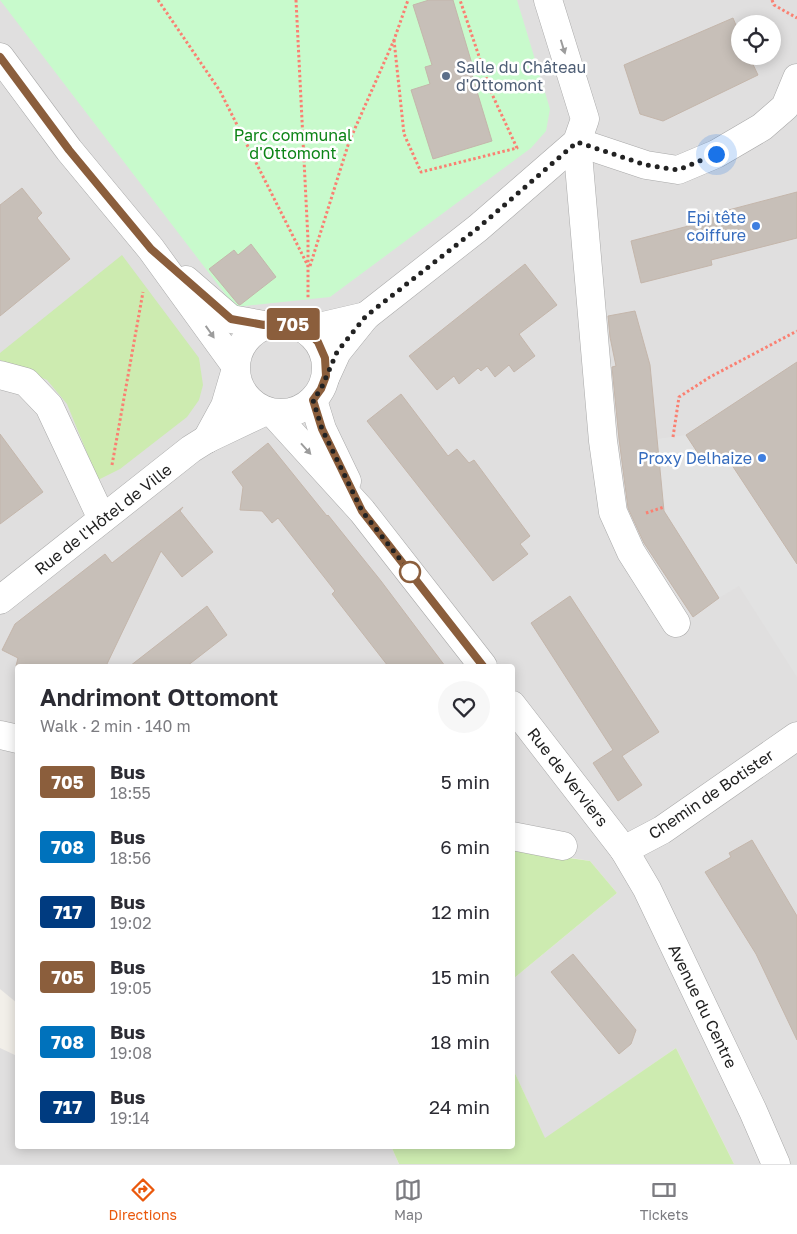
<!DOCTYPE html>
<html lang="en">
<head>
<meta charset="utf-8">
<style>
	body { margin:0; font-family:"Golos Text",sans-serif; background:#f7f7f7; color:#2b2b33; height:100vh; display:flex; flex-direction:column; font-size:19px; white-space:nowrap }
	* { box-sizing:border-box; margin:0 }
	p { font-size:16px; color:#7c7c81 }
	.icon { flex:none; width:28px; height:28px; fill:none; stroke:currentColor; stroke-width:2; stroke-linecap:round; stroke-linejoin:round }
	.map { position:relative; flex:1; overflow:hidden }
	.panel { position:absolute; left:15px; top:664px; width:500px; height:485px; display:flex; flex-direction:column; background:#fff; border-radius:5px; box-shadow:0 2px 12px #0003 }
	.panel>* { flex:none }
	.badge { padding:0 10px; border-radius:4px; font-size:18px; line-height:32px }
	.buttons { position:absolute; left:731px; top:15px; display:grid; gap:10px }
	.buttons a { display:grid; place-items:center; width:50px; height:50px; border-radius:50%; background:#fff; box-shadow:0 2px 12px #0003; font-size:25px }
	.you { position:absolute; width:25px; height:25px; margin:-12px; border:4px solid #fff; border-radius:50%; background:#1a73e8; box-shadow:0 0 0 8px #1a73e833 }
	.map>.badge { position:absolute; translate:-50% -50%; box-shadow:0 0 0 2px #fff }
	.round { display:grid; place-items:center; flex:none; width:52px; height:52px; border-radius:26px; background:#f7f7f7 }
	.head { display:flex; align-items:center; justify-content:space-between; height:85px; padding:0 25px }
	h1 { font-size:24px; font-weight:600; line-height:38px }
	ul { padding:0; list-style:none }
	li { display:flex; align-items:center; gap:15px; height:65px; padding:0 25px }
	li div { flex:1 }
	li b { display:block; font-size:19px }
	li em { font-style:normal }
	li .badge { min-width:55px; font-weight:700; text-align:center }
	.tab-bar { display:flex; justify-content:space-around; align-items:center; height:70px; border-top:1px solid #e1e1e2; background:#fff; font-size:14px; color:#7c7c81 }
	.tab-bar a { display:grid; justify-items:center; gap:2px }
	.tab-bar .current { color:#ea580c }
	.map>svg:first-child { display:block }
</style>
</head>
<body>
<div class="map">
<svg width="797" height="1164" viewBox="0 0 797 1164">
	<rect width="100%" height="100%" fill="#f2efe9"/>
	<g fill="#e0dfdf" fill-rule="evenodd">
		<path d="M0,0H797V1164H734L676,1048L545,1139L513,1069V979L617,893L590,861L513,848L512,666H18L17,1003L0,989ZM740,24H772V56H740Z"/>
		<polygon points="0,1048 17,1056 18,1146 391,1146 399,1164 0,1164"/>
	</g>
	<g fill="#cdebb0">
		<polygon points="122,255 199,358 203,385 199,400 187,417 120,469 98,480 67,404 47,380 0,360 0,353"/>
		<polygon points="513,850 590,861 617,893 513,979"/>
		<polygon points="676,1048 734,1164 399,1164 391,1146 512,1146 513,1069 545,1138"/>
	</g>
	<polygon fill="#c8facc" points="0,0 517,0 550,109 546,131 531,148 330,297 235,307"/>
	<polygon fill="#e2e2e2" points="686,435 705,464 724,453 797,564 797,677 739,586 719,598 664,512 657,439"/>
	<g fill="#c7bfb8" stroke="#c4b6ab">
		<polygon points="429,0 453,0 472,64 469,65 492,141 433,159 411,90 430,84 425,67 432,65 413,5"/>
		<polygon points="733,18 740,35 740,56 749,56 758,75 663,121 640,114 624,65"/>
		<polygon points="22,188 42,213 37,218 70,259 0,316 0,205"/>
		<polygon points="797,192 797,238 711,260 712,265 641,283 631,241 700,223 698,218"/>
		<polygon points="251,244 276,277 240,305 238,304 209,269 234,250 238,255"/>
		<polygon points="525,264 557,305 519,334 535,356 514,372 509,365 495,377 487,366 481,371 478,368 459,384 454,376 437,390 409,356"/>
		<polygon points="635,311 650,365 664,511 719,598 693,617 644,543 628,508 619,439 612,367 616,366 610,337 608,316"/>
		<polygon points="797,362 797,564 724,453 705,464 686,435"/>
		<polygon points="401,394 448,456 457,449 469,463 474,460 530,536 520,544 528,554 493,581 367,421"/>
		<polygon points="0,434 43,492 0,524"/>
		<polygon points="268,443 327,516 328,515 381,581 445,666 388,666 332,594 335,591 278,518 272,523 262,511 240,510 243,487 232,472"/>
		<polygon points="183,507 180,511 213,552 182,577 161,551 106,666 16,666 18,658 2,650 15,624 105,554 112,563"/>
		<polygon points="570,596 659,732 622,756 642,785 618,801 593,763 613,750 531,623"/>
		<polygon points="207,606 227,635 187,666 130,666"/>
		<polygon points="752,840 797,916 797,1040 756,954 705,872 731,857 729,853"/>
		<polygon points="573,954 636,1030 631,1044 619,1054 551,972"/>
	</g>
	<g fill="none" stroke-linecap="round" stroke-linejoin="round">
		<g stroke="#a9a9a9" stroke-width="29">
			<g id="minor">
				<polyline points="0,57 69,150 151,249 235,365"/>
				<polyline points="577,142 603,441 613,512 631,552 676,623"/>
				<polyline points="577,142 646,165 678,170 716,154 762,127 785,107 797,78"/>
				<polyline points="186,280 231,319 264,325"/>
				<circle cx="281" cy="368" r="45"/>
				<polyline points="306,330 366,316"/>
				<polyline points="0,375 26,382 49,406 102,519"/>
				<polyline points="326,376 337,352 366,316 478,228 577,142 585,119 548,0"/>
				<polyline points="313,400 322,429 347,481"/>
				<polyline points="273,413 362,511 483,666"/>
				<polyline points="207,439 225,406 235,372"/>
				<polyline points="0,600 191,449 207,439 266,411"/>
				<polyline points="512,705 624,850 647,889 753,1111 776,1164"/>
				<polyline points="0,735 18,739"/>
				<polyline points="512,836 563,846"/>
				<polyline points="624,850 662,830 797,736"/>
			</g>
		</g>
		<g stroke="#fa8072" stroke-width="3" stroke-dasharray="2.5 2.5" stroke-linecap="butt">
			<polyline points="158,0 220,91 308,266"/>
			<polyline points="296,0 308,240 308,299"/>
			<polyline points="772,0 774,5 797,18"/>
			<polyline points="394,40 404,134 421,172 517,148 491,92 460,0"/>
			<polyline points="310,266 349,142 394,40 408,0"/>
			<polyline points="673,437 679,397 710,377 797,331"/>
			<polyline points="112,465 143,292"/>
			<polyline points="646,513 664,507"/>
		</g>
		<use href="#minor" stroke="#fff" stroke-width="28"/>
	</g>
	<defs><path id="oneway-solid" d="M-6-.8H1V-3.2L6.5 0L1 3.2V.8H-6Z" transform="scale(1.25)"/></defs>
	<g fill="#9c9c9c">
		<use href="#oneway-solid" transform="translate(563 47) rotate(73)"/>
		<use href="#oneway-solid" transform="translate(210 332) rotate(55)"/>
		<use href="#oneway-solid" transform="translate(306 449) rotate(48)"/>
	</g>
	<g fill="none" stroke-linecap="round" stroke-linejoin="round">
		<g stroke="#fff" stroke-width="11">
			<polyline id="line" points="0,57 69,150 151,249 231,319 264,325 278,322 293,324 306,330 318,342 325,358 326,376 321,389 313,400 322,429 362,511 483,666"/>
		</g>
		<use href="#line" stroke="#8b5e3c" stroke-width="8"/>
		<polyline stroke="#222" stroke-width="5" stroke-dasharray="0 9" points="410,572 362,511 322,429 313,400 321,389 337,352 366,316 478,228 577,142 646,165 678,170 716,154"/>
	</g>
	<circle fill="#5c6f8a" stroke="#fff" stroke-width="2" cx="446" cy="76" r="5"/>
	<g fill="#3f7fe0" stroke="#fff" stroke-width="2">
		<circle cx="756" cy="226" r="5"/>
		<circle cx="762" cy="458" r="5"/>
	</g>
	<circle fill="#fff" stroke="#8b5e3c" stroke-width="2.5" cx="410" cy="572" r="10"/>
	<g text-anchor="middle" stroke-width="5" stroke-linejoin="round" paint-order="stroke">
		<g font-size="16" fill="#4e5e75" stroke="#fff" text-anchor="start">
			<text x="456" y="73">Salle du Château<tspan x="456" dy="18">d'Ottomont</tspan></text>
		</g>
		<g font-size="16" fill="#0c8416" stroke="#fff">
			<text x="293" y="141">Parc communal<tspan x="293" dy="18">d'Ottomont</tspan></text>
		</g>
		<g font-size="16" fill="#366cbe" stroke="#fff" text-anchor="end">
			<text x="746" y="223">Epi tête<tspan x="746" dy="18">coiffure</tspan></text>
			<text x="752" y="464">Proxy Delhaize</text>
		</g>
		<g font-size="16" fill="#222" stroke="#fff">
			<text transform="translate(103 519) rotate(-38)" y="6">Rue de l'Hôtel de Ville</text>
			<text transform="translate(568 777) rotate(52)" y="6">Rue de Verviers</text>
			<text transform="translate(711 794) rotate(-34)" y="6">Chemin de Botister</text>
			<text transform="translate(703 1006) rotate(64)" y="6">Avenue du Centre</text>
		</g>
	</g>
</svg>
<div class="buttons">
<a><svg class="icon" aria-label="locate" viewBox="0 0 24 24"><circle cx="12" cy="12" r="6"/><path d="M12 2v4M12 18v4M2 12h4M18 12h4"/></svg></a>
</div>
<div class="you" style="left:716px;top:154px"></div>
<b class="badge" style="left:293px;top:324px;background:#8b5e3c;color:#fff">705</b>
<section class="panel">
<div class="head"><div><h1>Andrimont Ottomont</h1><p>Walk · 2 min · 140 m</p></div><a class="round"><svg class="icon" aria-label="heart" viewBox="0 0 24 24"><path d="M12 20l-8-8c-3-5 5-10 8-4 3-6 11-1 8 4z"/></svg></a></div>
<ul>
<li><span class="badge" style="background:#8b5e3c;color:#fff">705</span><div><b>Bus</b><p>18:55</p></div><em>5 min</em></li>
<li><span class="badge" style="background:#0072bc;color:#fff">708</span><div><b>Bus</b><p>18:56</p></div><em>6 min</em></li>
<li><span class="badge" style="background:#003b80;color:#fff">717</span><div><b>Bus</b><p>19:02</p></div><em>12 min</em></li>
<li><span class="badge" style="background:#8b5e3c;color:#fff">705</span><div><b>Bus</b><p>19:05</p></div><em>15 min</em></li>
<li><span class="badge" style="background:#0072bc;color:#fff">708</span><div><b>Bus</b><p>19:08</p></div><em>18 min</em></li>
<li><span class="badge" style="background:#003b80;color:#fff">717</span><div><b>Bus</b><p>19:14</p></div><em>24 min</em></li>
</ul>
</section>
</div>
<nav class="tab-bar">
<a class="current"><svg class="icon" aria-label="directions" viewBox="0 0 24 24"><path d="M12 3l9 9-9 9-9-9zM9 14v-3h6M13 9l2 2-2 2"/></svg>Directions</a>
<a><svg class="icon" aria-label="map" viewBox="0 0 24 24"><path d="M3 6l6-2 6 2 6-2v14l-6 2-6-2-6 2zM9 4v14M15 6v14"/></svg>Map</a>
<a><svg class="icon" aria-label="tickets" viewBox="0 0 24 24"><path d="M3 7h18v10H3zM15 7v10"/></svg>Tickets</a>
</nav>
</body>
</html>
